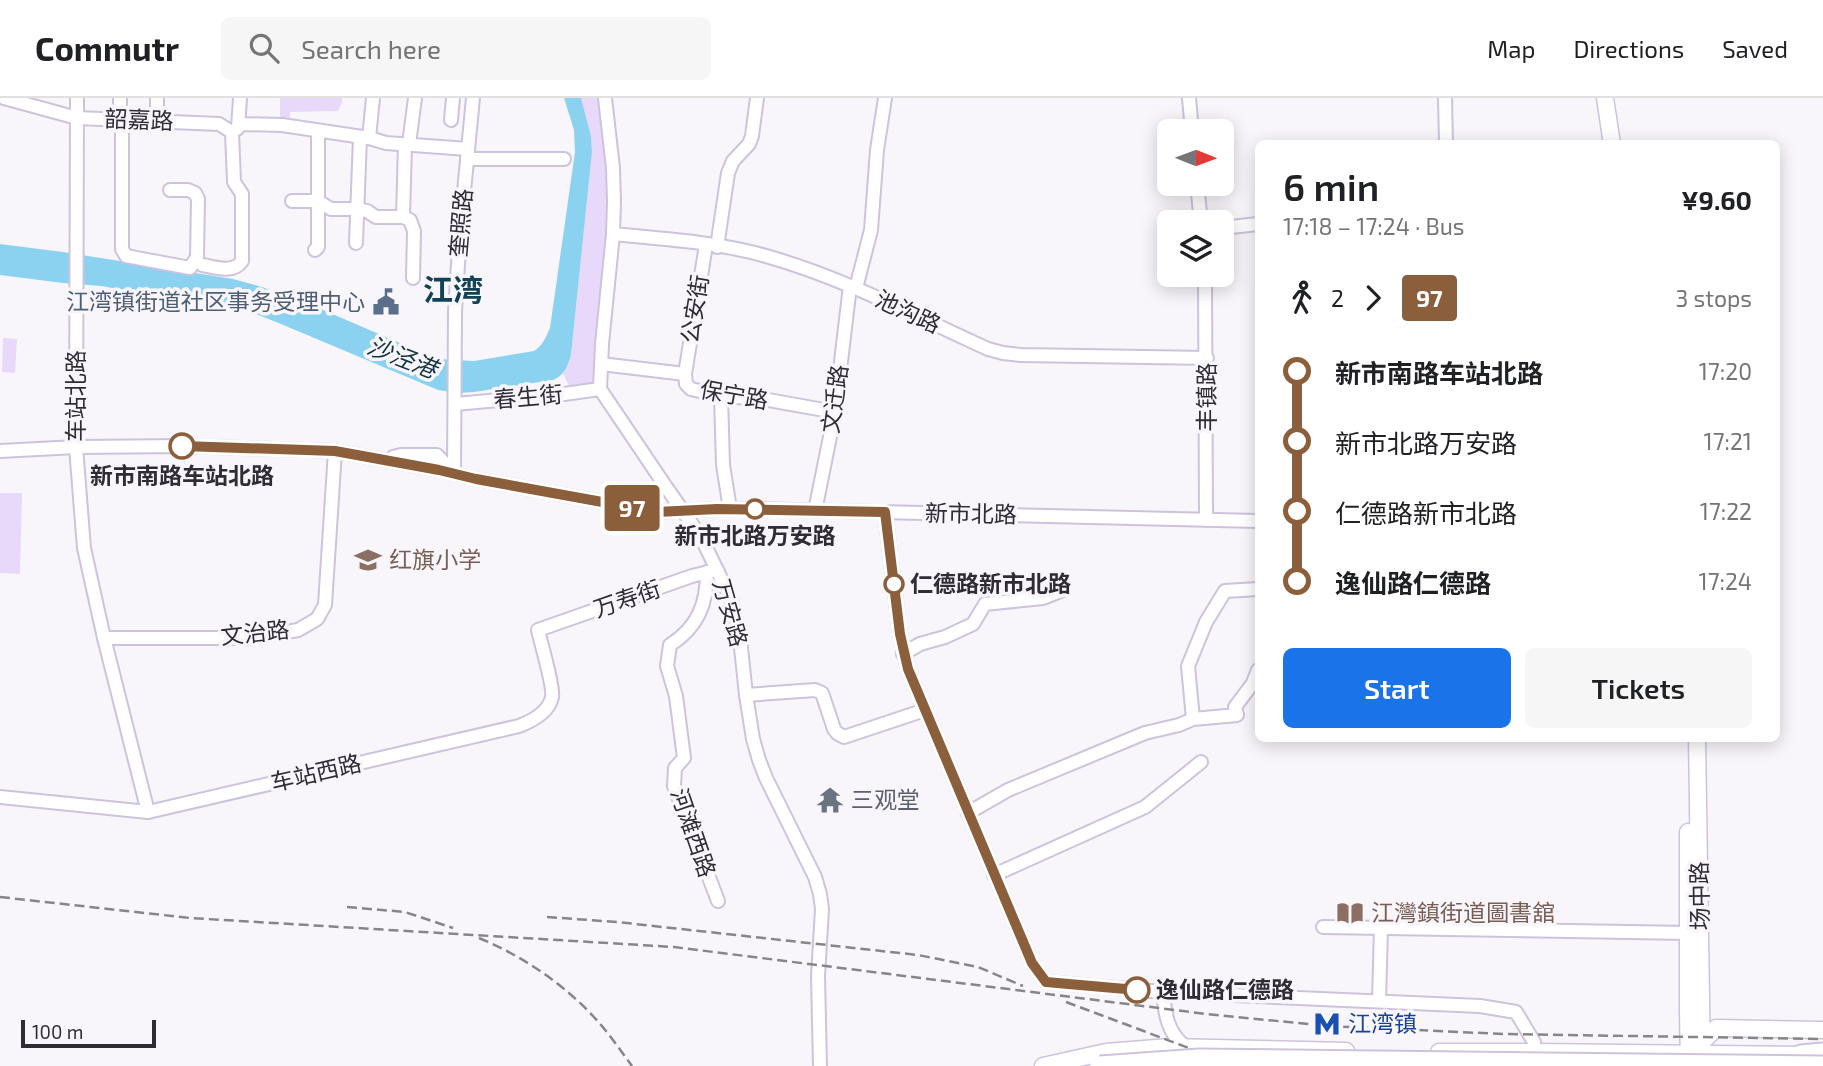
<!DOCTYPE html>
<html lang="en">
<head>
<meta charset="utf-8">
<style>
	body { margin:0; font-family:"Exo 2","Noto Sans SC",sans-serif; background:#f6f6f6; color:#202124; height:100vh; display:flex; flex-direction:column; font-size:26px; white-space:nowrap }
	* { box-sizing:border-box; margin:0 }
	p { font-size:23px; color:#757577 }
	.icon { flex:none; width:38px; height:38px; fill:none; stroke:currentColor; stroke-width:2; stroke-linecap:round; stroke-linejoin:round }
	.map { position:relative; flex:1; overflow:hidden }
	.details { position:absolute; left:1255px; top:42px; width:525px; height:602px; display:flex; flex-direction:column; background:#fff; border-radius:10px; box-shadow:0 4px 18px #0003 }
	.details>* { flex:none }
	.badge { padding:0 14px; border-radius:5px; font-size:24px; line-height:46px }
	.needle { width:46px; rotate:91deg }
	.tools { position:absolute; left:1157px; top:21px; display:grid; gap:14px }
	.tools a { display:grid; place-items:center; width:77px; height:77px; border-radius:10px; background:#fff; box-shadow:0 4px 18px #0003; font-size:35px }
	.scale { position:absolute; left:21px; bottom:18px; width:135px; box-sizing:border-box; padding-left:7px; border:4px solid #302b35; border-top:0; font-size:19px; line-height:24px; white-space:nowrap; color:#302b35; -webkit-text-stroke:5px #f8f6fb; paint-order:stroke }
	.map>.badge { position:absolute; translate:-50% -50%; box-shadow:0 0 0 4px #fff }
	.legs { display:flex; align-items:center; gap:10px; height:77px; padding:0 28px; font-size:23px }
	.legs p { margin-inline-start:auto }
	.headline { display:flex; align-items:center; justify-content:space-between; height:119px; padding:0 28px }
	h1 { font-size:38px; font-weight:600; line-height:52px }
	.button { display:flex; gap:14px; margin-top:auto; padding:14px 28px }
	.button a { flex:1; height:80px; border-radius:10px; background:#1a73e8; color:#fff; font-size:28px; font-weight:600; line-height:80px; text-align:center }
	.button a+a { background:#f6f6f6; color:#202124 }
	ul { padding:0 28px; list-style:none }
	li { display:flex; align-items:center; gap:24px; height:70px; font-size:26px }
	li i { display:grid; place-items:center; width:10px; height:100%; margin:0 9px; background:currentColor }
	li i::after { content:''; width:18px; height:18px; margin:-9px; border:5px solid; border-radius:50%; background:#fff }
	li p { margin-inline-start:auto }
	li:first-child i { background:linear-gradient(#0000 50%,currentColor 0) }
	li:last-child i { background:linear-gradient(currentColor 50%,#0000 0) }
	header { display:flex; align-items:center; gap:42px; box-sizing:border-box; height:98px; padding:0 35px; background:#fff; border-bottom:2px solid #e0e0e0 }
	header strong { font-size:33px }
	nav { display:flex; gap:38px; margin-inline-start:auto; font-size:24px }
	.search { width:490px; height:63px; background:#f6f6f6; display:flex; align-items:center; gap:18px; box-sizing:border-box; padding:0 24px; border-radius:10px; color:#757577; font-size:26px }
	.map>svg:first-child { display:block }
</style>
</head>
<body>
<header>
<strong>Commutr</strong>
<div class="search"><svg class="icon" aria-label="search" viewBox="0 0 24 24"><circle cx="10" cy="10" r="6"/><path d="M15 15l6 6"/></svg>Search here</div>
<nav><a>Map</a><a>Directions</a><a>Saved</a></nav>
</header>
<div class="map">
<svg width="1823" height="968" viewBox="0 0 1823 968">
	<rect width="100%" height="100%" fill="#f8f6fb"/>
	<g fill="#e8d9fa">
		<polygon points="280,0 342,0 342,4 338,13 290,14 290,20 280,21"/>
		<polygon points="581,0 599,0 612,98 595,284 587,287 570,289 563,276 568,268 571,257 592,54 591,38"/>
		<polygon points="3,240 17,241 15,275 2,274"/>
		<polygon points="0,395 22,395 20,476 0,475"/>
	</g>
	<path fill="#8bd2f0" d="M564,0H581L591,38L592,54L571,257C568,268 565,277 553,282L474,294L458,295L438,292L281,226L246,212L222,205L174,201L101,188L63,185L0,177V146L63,154L233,181L262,189L307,205L437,261L474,263L534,253C543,247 546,239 550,230L575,54L574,32Z"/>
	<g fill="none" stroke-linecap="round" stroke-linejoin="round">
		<g stroke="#cec3dc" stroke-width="16">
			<g id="minor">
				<polyline points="4,0 77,20 219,26 232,34"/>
				<polyline points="77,0 76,349 84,450 104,540 148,714"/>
				<polyline points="605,0 613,70 614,104 613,136 602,246 600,291 664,386 701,439 731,501 740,540 746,597 753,641 759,662 766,680 815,779 820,796 822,811 818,878 820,968"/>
				<polyline points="1189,0 1192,33"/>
				<polyline points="1445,0 1446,46"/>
				<polyline points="120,6 120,0"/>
				<polyline points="122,21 122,151 126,158 190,170 197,159 198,101 195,95 188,92 170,92"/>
				<polyline points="451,22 453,0"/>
				<polyline points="157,23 157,0"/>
				<polyline points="239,26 282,27 369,40 386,45 468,51"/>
				<polyline points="369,40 373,0"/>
				<polyline points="409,46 415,0"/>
				<polyline points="467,61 564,61"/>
				<polyline points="1197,86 1201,124"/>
				<polyline points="292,103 318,103 331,111 357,111 367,113 376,119 403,119 410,122 414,133 413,180"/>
				<polyline points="403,119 405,46"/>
				<polyline points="1222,130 1258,126"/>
				<path d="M613,136C663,141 718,144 766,158C844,180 915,218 988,251L1003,255L1021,257L1207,260"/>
				<polyline points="356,145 360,39"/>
				<polyline points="706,147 685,276 686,286 691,291 721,298 763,301 835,314"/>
				<polyline points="717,149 728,75 733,63 749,46 752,38 757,0"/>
				<polyline points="315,152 318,149 318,33"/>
				<path d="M202,167C216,169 233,176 242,163V96L234,84L232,34L238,30L240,0"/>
				<polyline points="1205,177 1206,422"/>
				<polyline points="856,190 871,132 877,52 885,0"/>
				<polyline points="601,266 685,276"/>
				<polyline points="721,298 723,367 730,411"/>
				<polyline points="455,306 564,296 600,291"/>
				<polyline points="0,353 76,349 182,348 335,353 439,372 476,381 657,414 717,411 755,411 1258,423"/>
				<polyline points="393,359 401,357 437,357 454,375"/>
				<polyline points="454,375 455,213 460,135 473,0"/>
				<polyline points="815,413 835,314 850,188"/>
				<polyline points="885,414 900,536 908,571 1032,865 1046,884 1163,894 1480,908 1516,914 1534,944 1536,961"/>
				<path d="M707,474C707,506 698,529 670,547L667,568L676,598L684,660L675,670L674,688L718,803"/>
				<polyline points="104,540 250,540 298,532 317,521 325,507 335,353"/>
				<polyline points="903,556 920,546 945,539 973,526 985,506 1043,500 1063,492"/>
				<polyline points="746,597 815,592 822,595 834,631 837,635 844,639 925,612"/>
				<polyline points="1193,621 1188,568 1206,524 1225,493 1258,491"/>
				<path d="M0,699L148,714L519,628C532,623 549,614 552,599C554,588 541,546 538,532L692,478L717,472"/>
				<polyline points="968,715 1008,692 1145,635 1179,627 1193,621 1237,617 1235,609 1253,585 1258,572"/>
				<polyline points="994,777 1145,709 1201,664"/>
				<polyline points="1323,829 1688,835"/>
				<path d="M1163,894C1165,916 1167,935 1186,949"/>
				<polyline points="1379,903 1381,830"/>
			</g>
		</g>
		<g stroke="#cec3dc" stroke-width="19">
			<g id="major">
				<polyline points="1605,0 1612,46"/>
				<polyline points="1697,640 1702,967"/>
				<polyline points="1688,734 1688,915 1689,967"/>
				<polyline points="1699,947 1716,930 1823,932"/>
				<polyline points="1439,954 1536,954 1812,957"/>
				<polyline points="1043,968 1106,954 1169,949 1346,953"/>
			</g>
		</g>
		<g stroke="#cec3dc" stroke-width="23">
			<polyline id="highway" points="1801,957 1823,955"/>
		</g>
		<use href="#minor" stroke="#fff" stroke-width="12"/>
		<use href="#major" stroke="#fff" stroke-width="16"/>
		<use href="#highway" stroke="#fff" stroke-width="19"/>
		<g stroke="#88848c" stroke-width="2.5" stroke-dasharray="10 5" stroke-linecap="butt">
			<polyline points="0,799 190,820 674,849 1206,916 1328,928 1503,936 1823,941"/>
			<polyline points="347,809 405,814 453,830"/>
			<polyline points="547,819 617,824 918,857 978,869 1023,888"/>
			<path d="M479,840C527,860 573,892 606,933C615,944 623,956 632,968"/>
			<polyline points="1066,904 1237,968"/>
		</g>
		<g stroke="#cec3dc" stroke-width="23" stroke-linecap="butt">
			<polyline id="highway-bridge" points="1100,968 1199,961 1823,968"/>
		</g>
		<use href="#highway-bridge" stroke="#fff" stroke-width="19"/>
	</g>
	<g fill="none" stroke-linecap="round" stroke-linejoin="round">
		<g stroke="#fff" stroke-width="16">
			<polyline id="line-1" points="182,348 335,353 439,372 476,381 657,414 717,411 885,414 900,536 908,571 1032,865 1046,884 1137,892"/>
		</g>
		<use href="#line-1" stroke="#8b5e3c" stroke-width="10"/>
	</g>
	<defs>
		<g id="civic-bare" transform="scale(2.1)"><path d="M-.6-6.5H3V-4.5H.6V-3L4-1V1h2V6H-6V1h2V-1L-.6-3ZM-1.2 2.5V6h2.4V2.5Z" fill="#5c6f8a" stroke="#f8f6fb" stroke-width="2.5" paint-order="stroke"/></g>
		<g id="school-bare" transform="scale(2.1)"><path d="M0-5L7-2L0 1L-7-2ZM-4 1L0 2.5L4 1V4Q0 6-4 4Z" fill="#8d6e63" stroke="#f8f6fb" stroke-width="2.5" paint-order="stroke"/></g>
		<g id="temple-bare" transform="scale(2.1)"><path d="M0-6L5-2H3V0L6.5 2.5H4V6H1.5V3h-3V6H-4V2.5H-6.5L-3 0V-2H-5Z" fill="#6b7280" stroke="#f8f6fb" stroke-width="2.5" paint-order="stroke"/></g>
		<g id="library-bare" transform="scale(2.1)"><path d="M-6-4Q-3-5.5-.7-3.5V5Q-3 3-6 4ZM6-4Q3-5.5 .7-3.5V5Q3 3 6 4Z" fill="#8d6e63" stroke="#f8f6fb" stroke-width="2.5" paint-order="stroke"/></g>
		<g id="metro-bare" transform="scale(2.1)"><path d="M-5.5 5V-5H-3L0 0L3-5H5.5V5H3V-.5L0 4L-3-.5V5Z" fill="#1a4fb4" stroke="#f8f6fb" stroke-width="2.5" paint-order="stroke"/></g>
	</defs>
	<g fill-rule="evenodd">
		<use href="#civic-bare" x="386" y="204"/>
		<use href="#school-bare" x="368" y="462"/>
		<use href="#temple-bare" x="830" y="702"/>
		<use href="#library-bare" x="1350" y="815"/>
		<use href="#metro-bare" x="1327" y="926"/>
	</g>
	<g fill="#fff" stroke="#8b5e3c" stroke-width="3.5">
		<circle cx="182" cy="348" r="12"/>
		<circle cx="755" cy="411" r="9"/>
		<circle cx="894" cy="486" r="9"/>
		<circle cx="1137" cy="892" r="12"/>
	</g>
	<g text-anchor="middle" stroke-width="7" stroke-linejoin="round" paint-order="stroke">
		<g font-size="23" fill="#302b35" stroke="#f8f6fb">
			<text transform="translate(139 22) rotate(2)" y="8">韶嘉路</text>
			<text transform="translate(461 125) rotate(-85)" y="8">奎照路</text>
			<text transform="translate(695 211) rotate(-81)" y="8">公安街</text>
			<text transform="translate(908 214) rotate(25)" y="8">池沟路</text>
			<text transform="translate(734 297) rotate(10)" y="8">保宁路</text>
			<text transform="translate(76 298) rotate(-90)" y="8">车站北路</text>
			<text transform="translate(528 299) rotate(-5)" y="8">春生街</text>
			<text transform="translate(1207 299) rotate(-90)" y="8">丰镇路</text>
			<text transform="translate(835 301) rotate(-82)" y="8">文迁路</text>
			<text transform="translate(971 416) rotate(1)" y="8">新市北路</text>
			<text transform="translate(627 501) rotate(-19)" y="8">万寿街</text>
			<text transform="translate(730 515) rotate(74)" y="8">万安路</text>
			<text transform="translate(255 535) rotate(-6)" y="8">文治路</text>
			<text transform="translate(316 675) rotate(-13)" y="8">车站西路</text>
			<text transform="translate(693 735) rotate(71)" y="8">河滩西路</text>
			<text transform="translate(1700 798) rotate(-91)" y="8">场中路</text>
		</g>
		<g font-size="23" fill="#4e5e75" stroke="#f8f6fb" text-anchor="end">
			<text x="365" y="212">江湾镇街道社区事务受理中心</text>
		</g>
		<g font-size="23" font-weight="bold" fill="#302b35" stroke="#f8f6fb">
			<text x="182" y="386">新市南路车站北路</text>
			<text x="755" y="446">新市北路万安路</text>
			<text x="910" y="494" text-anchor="start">仁德路新市北路</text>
			<text x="1156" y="900" text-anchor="start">逸仙路仁德路</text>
		</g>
		<g font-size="23" fill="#785e54" stroke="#f8f6fb" text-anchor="start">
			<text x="389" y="470">红旗小学</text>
			<text x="1371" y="823">江灣鎮街道圖書舘</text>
		</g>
		<g font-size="23" fill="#5b616d" stroke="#f8f6fb" text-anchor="start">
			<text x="851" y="710">三观堂</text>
		</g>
		<g font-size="23" fill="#164399" stroke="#f8f6fb" text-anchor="start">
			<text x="1348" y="934">江湾镇</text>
		</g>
		<g font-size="24" font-style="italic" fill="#133441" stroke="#f8f6fb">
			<text transform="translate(402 260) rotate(21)" y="8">沙泾港</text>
		</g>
		<g font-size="30" font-weight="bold" fill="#124255" stroke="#f8f6fb">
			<text x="453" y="203">江湾</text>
		</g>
	</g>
</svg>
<div class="tools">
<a><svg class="needle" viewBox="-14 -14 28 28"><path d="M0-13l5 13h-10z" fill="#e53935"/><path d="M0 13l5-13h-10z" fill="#757577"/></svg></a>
<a><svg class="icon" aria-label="layers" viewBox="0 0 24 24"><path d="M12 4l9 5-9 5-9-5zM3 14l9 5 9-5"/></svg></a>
</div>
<div class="scale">100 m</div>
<b class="badge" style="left:632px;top:410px;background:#8b5e3c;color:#fff">97</b>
<section class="details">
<div class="headline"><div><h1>6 min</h1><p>17:18 – 17:24 · Bus</p></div><b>¥9.60</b></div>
<div class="legs"><svg class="icon" aria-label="walk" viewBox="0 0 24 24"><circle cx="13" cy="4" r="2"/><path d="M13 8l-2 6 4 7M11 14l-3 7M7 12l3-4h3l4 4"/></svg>2<svg class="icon" aria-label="forward" viewBox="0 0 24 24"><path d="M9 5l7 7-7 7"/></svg><b class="badge" style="background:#8b5e3c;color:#fff">97</b><p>3 stops</p></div>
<ul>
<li><i style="color:#8b5e3c"></i><b>新市南路车站北路</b><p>17:20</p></li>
<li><i style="color:#8b5e3c"></i><span>新市北路万安路</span><p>17:21</p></li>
<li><i style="color:#8b5e3c"></i><span>仁德路新市北路</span><p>17:22</p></li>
<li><i style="color:#8b5e3c"></i><b>逸仙路仁德路</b><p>17:24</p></li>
</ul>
<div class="button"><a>Start</a><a>Tickets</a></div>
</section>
</div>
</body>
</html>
